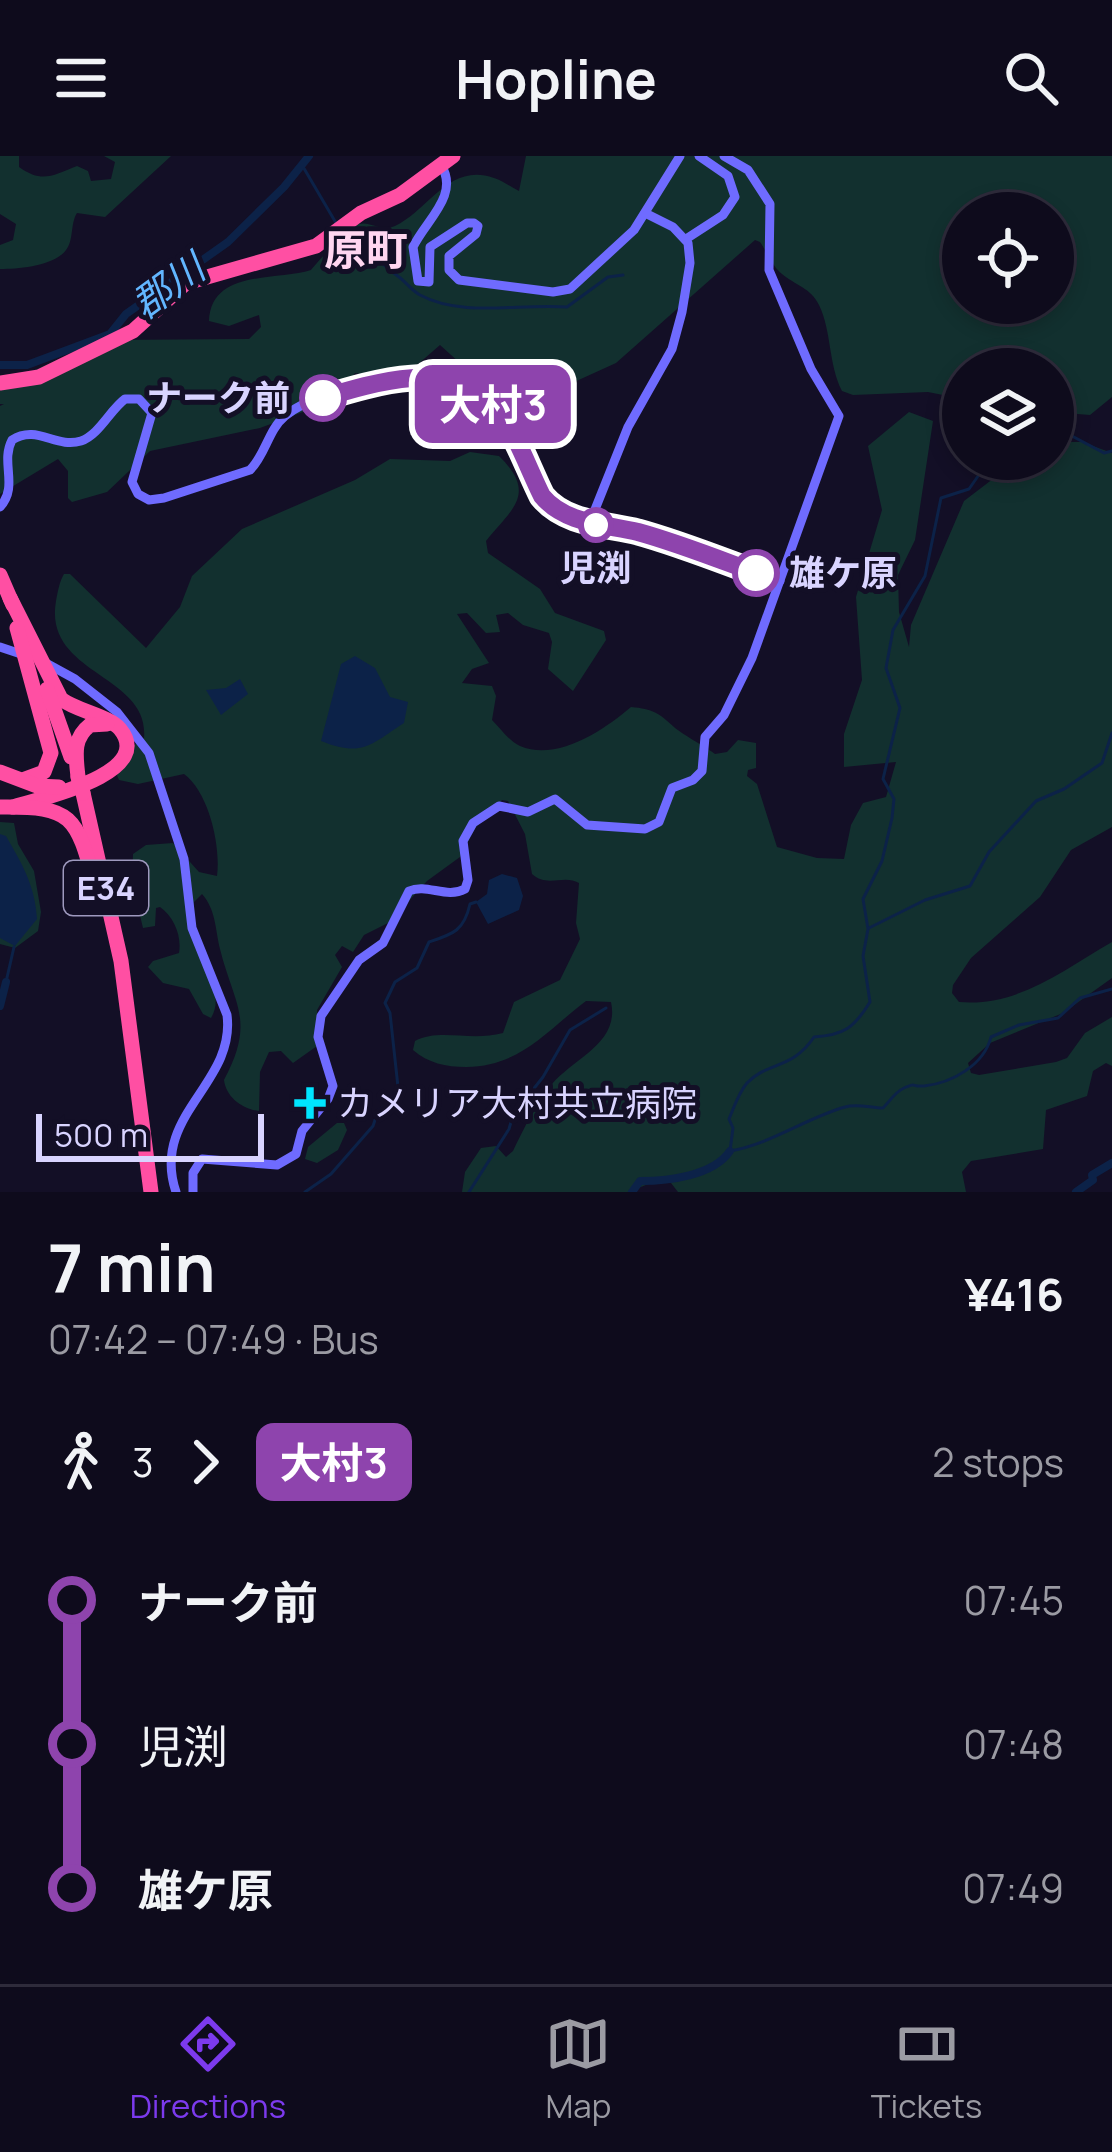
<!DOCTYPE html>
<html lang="en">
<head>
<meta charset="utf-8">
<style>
	body { margin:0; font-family:Manrope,"Noto Sans JP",sans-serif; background:#171425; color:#f1f3f6; height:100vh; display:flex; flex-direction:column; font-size:45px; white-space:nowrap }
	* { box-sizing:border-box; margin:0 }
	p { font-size:39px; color:#9b9ba3 }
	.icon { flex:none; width:66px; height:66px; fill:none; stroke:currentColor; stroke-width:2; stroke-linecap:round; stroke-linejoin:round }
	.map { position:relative; height:1036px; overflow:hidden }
	.panel { display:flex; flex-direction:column; background:#0e0b1c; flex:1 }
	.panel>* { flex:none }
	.badge { padding:0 24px; border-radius:18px; font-size:42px; line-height:78px }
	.tools { position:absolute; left:942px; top:36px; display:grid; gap:24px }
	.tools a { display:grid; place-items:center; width:132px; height:132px; border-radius:50%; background:#0e0b1c; box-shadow:0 6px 18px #0003,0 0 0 3px #2e2b3b; font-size:60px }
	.scale { position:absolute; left:36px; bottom:30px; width:228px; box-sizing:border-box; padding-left:12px; border:6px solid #d9d4ff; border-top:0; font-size:33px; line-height:42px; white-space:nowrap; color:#d9d4ff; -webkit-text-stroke:9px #130f26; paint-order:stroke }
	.map>.badge { position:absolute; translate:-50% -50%; box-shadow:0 0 0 6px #fff }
	.legs { display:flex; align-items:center; gap:18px; height:132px; padding:0 48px; font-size:39px }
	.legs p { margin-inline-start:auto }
	.head { display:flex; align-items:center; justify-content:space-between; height:204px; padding:0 48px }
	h1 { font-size:66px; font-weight:700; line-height:90px }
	ul { padding:0 48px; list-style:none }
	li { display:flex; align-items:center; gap:42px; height:144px; font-size:45px }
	li i { display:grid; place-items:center; width:18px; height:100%; margin:0 15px; background:currentColor }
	li i::after { content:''; width:30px; height:30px; margin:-15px; border:9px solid; border-radius:50%; background:#0e0b1c }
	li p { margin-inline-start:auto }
	li:first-child i { background:linear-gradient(#0000 50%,currentColor 0) }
	li:last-child i { background:linear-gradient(currentColor 50%,#0000 0) }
	header { display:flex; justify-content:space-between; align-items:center; height:156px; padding:0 48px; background:#0e0b1c; font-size:54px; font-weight:700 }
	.dock { display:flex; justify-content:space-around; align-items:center; height:168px; border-top:3px solid #2e2b3b; background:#0e0b1c; font-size:33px; color:#9b9ba3 }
	.dock a { display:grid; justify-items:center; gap:6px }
	.dock .selected { color:#7c3aed }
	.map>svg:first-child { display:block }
</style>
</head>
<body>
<header><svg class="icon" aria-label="menu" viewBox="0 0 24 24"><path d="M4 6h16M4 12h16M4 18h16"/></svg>Hopline<svg class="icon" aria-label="search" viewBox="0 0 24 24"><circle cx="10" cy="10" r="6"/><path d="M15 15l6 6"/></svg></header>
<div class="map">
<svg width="1112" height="1036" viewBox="0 0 1112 1036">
	<rect width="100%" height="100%" fill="#130f26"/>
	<g fill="#12302f" fill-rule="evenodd">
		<path d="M0,0H19V11C43,28 53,19 77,10L88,15L91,25L111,23L115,6L104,0H171L105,61L77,57C70,68 74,84 66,94C54,110 19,113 0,113V89L13,84L16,68L0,58Z"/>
		<path d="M526,0H1112V241L1090,259L1053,256V213H963V243L928,236L853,239L842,235C828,207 832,176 819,149C811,132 795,129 782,118C772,110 767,96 760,86L755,84L616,207L572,227L551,265L513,236H489L462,219L461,208L440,189L402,222L391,224L355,217L334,250L311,253L260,272L150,295L107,336L72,346L68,342V315L58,303L0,338V250L4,248H0V230L74,196L108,184L249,183L261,171L259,159L229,170L209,165C211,113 277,125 311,114C319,104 348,72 359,68C370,65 382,76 395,70C429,54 449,6 494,22C503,25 511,31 519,35ZM963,57H1053V147H963Z"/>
		<path d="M909,256L933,265L915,384L898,419L899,456L909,491L911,469L964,345L1019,303H1053V286H1082L1112,297V671L1071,694L1040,741L971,802L953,829L952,837L959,846C1019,851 1063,814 1112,786V822L1063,857L990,887L968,907L971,917L979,919L1056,906L1067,902L1085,877L1112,861V910L1106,907L1093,915L1087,940L1046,954L1043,993L971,1005L962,1016L966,1036H678L671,1027H651L628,1036H462L465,1016L481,992L496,990L506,1001L513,995C523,974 537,946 552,928C574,902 620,887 611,846L586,845C545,876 521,910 466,911C446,911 428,907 413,894L415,885C440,872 470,886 503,877L514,846L560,824L580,783L576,767L579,727C564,718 547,732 532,718L525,678L508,645L502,644L476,671L460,701L427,725L390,766L364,779L353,796L342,790L335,799L342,811L317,854V890L293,907L281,895L269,896L260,916L259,955C242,953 226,941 224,924C256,864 234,849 220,793C215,772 216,754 202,738L194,746C194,760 195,773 198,786C204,810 225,840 211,862L203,858L189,833L163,827L148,811L153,805L179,797C182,780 174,761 160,751L156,752L155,770L143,772L132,726L133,698L146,689L173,687L199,716L217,720C221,691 209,636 184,618L138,628L119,624L116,617L130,592L144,582C150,518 43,519 56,445C58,435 59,427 64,418H70L146,492L180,451L192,420L242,373L355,324L390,303L450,305L470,296L499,300C539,339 510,354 486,385L488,397L540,433L555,457L604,475L606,484L573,535L548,513L552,486L549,477L523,469L508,457L496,459L500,476L486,477L467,457L457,458L489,507L472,513L462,527L492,530L496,540L492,564C500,572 509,585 520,590C557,606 604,574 631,551C653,553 659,557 674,571C680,577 706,591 715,598L727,596L738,584L756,587V612L748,614L747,620L757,628L777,691L817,702L844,703L851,669L863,647L886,641L896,606L844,611V578L862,524L856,441L882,354L868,290Z"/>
		<polygon points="0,666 14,667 18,688 34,715 41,756 38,775 15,792 0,788"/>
		<polygon points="337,967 344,967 347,974 338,994 317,1007 305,1003 308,991"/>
	</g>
	<g fill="#0c2248">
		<path d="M355,500L375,512L390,541L408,546L404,567C369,590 362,601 321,585L341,508Z"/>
		<polygon points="240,523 248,538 221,559 206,534 226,532"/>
		<path d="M0,678L6,680C22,708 35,729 37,763L15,790L0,782Z"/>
		<polygon points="502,718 517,722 523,740 519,754 488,768 476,746 487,738 489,724"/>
	</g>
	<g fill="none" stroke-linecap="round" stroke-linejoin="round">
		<g stroke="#0c2248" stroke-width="3">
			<polyline points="302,9 336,67"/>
			<path d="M349,76L371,86C378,107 381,107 399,121C406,126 412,135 420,139C463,162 520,147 567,151L608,121L623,119"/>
			<polyline points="1053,280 1070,279 1104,297 1112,295"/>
			<path d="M990,303L969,333L941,342L925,420L893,474L886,512L900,552L883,623L894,643L892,662L882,705L863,743L868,773L863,800L870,846C854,872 844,879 814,881C792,914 768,905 747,927C739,936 734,951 729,963L733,972L730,995C771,988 806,962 845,951C857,947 871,952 883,952C890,945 895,936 904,932C918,926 910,931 924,930C952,927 984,909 991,881L1019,869L1058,862L1080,842L1112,833"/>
			<polyline points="869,772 925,744 970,730 989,696 1036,645 1064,633 1102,607 1112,577"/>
			<polyline points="6,826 14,791"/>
			<path d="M305,1036L331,1018L373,970L378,955L390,946L398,931L390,857L385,847L395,826L417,812L429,786C453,778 464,775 470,748L476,746"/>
			<polyline points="469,1036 509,973 513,959 543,921 570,874 606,852"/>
		</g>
		<g stroke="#0c2248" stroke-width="8">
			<polyline points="0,209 27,209 110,178 126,158 228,86 284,31 309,0"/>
			<polyline points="0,850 6,826"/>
			<path d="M632,1036L640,1025C668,1025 713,1020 730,995"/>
			<polyline points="1076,1036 1093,1024 1092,1019 1112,1007"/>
		</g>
		<g stroke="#6f6bff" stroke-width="9">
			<path d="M441,9C460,39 426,64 413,91L418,125L429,126L430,91L467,67H474L478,70L476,78L449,100V114L459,124L553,136L570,133L634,74L680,0"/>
			<polyline points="686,83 723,59 735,41 728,20 699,0"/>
			<path d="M0,351C19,330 0,307 12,284C37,268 56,293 81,285C99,279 110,254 125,243H139L152,257L132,326L138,338L149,344L164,342L250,314C266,298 268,274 285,260C323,228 450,206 488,242C513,267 526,309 542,340C567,370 611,367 646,379C691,393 736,410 780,425"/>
			<polyline points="590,366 628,271 672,193 682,156 690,107 688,87 673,71 645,57"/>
			<polyline points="0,491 18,497"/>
			<path d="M44,506L75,523L117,556L149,597L184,703L192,772L227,859C236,928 150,959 176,1036"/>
			<path d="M193,1036V1017L202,1003L277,1009L296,998L302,975L328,943L333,930L318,881L321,860L359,804L383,787L409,735C427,727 446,743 465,733L468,724L463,685L473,667L499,650L528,656L555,643L587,669L645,673L659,666L672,632L693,624L702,615L705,581L724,559L752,502L839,260L811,213L769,114L770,48L748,14L724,0"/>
		</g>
		<g stroke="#ff4fa3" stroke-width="15">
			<polyline points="0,227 39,221 133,175 186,127 316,90 361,57 400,39 453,0"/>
			<polyline points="0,419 13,449"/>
			<path d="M10,442L61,543C77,555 109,560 120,573C157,618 38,643 13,651"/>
			<polyline points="17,472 51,597 44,616 25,623"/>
			<polyline points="47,533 71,601"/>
			<polyline points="0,616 37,630 59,631"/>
			<path d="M78,621C76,600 72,583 90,569L107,568"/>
			<polyline points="83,637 121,805 151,1036"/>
			<path d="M0,651C73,650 76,660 95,728"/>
		</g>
		<polyline stroke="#ff4fa3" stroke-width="15" points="78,621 83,637"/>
	</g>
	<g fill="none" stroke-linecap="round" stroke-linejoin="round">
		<g stroke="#fff" stroke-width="27">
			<path id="line-1" d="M323,242C372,227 453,202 493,248C515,273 527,310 542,340C565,368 605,368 638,376C678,387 718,403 756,417"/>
		</g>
		<use href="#line-1" stroke="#8e44ad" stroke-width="18"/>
	</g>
	<g fill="#fff" stroke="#8e44ad" stroke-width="6">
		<circle cx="323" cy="242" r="21"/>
		<circle cx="596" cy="369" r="15"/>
		<circle cx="756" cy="417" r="21"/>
	</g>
	<path fill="#00e5ff" stroke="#130f26" stroke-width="4.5" d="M304 929h12v12h12v12h-12v12h-12v-12h-12v-12h12z"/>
	<g text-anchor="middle" stroke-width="10" stroke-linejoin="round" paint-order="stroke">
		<rect fill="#130f26" stroke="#9e99be" stroke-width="3" x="64" y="705" width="84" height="54" rx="9"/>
		<g font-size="33" font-weight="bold" fill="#d9d4ff">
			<text x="106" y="744">E34</text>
		</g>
		<g font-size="36" font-weight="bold" fill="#d9d4ff" stroke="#130f26" text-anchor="end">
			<text x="290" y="255">ナーク前</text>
			<text x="596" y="425" text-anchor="middle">児渕</text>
			<text x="789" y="430" text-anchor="start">雄ケ原</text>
		</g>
		<g font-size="36" fill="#d9d4ff" stroke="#130f26" text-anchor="start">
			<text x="337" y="960">カメリア大村共立病院</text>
		</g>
		<g font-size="39" font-style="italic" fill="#62b6ff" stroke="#130f26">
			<text transform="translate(168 130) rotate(-36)" y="14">郡川</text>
		</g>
		<g font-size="42" font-weight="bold" fill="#ffd6f0" stroke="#130f26">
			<text x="366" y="109">原町</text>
		</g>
	</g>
</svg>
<div class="tools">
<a><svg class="icon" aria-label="locate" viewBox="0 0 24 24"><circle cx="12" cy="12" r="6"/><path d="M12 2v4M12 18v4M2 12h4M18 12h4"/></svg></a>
<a><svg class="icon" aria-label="layers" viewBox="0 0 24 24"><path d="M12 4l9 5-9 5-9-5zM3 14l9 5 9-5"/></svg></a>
</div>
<div class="scale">500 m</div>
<b class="badge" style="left:493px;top:248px;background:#8e44ad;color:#fff">大村3</b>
</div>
<section class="panel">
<div class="head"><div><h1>7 min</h1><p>07:42 – 07:49 · Bus</p></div><b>¥416</b></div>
<div class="legs"><svg class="icon" aria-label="walk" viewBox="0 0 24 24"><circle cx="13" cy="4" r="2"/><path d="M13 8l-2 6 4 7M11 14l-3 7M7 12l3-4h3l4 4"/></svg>3<svg class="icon" aria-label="forward" viewBox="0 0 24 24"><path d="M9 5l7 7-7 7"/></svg><b class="badge" style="background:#8e44ad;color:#fff">大村3</b><p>2 stops</p></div>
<ul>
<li><i style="color:#8e44ad"></i><b>ナーク前</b><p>07:45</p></li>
<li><i style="color:#8e44ad"></i><span>児渕</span><p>07:48</p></li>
<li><i style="color:#8e44ad"></i><b>雄ケ原</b><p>07:49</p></li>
</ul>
</section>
<nav class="dock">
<a class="selected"><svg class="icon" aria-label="directions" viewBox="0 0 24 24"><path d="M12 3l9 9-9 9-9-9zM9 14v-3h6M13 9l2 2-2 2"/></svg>Directions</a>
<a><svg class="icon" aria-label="map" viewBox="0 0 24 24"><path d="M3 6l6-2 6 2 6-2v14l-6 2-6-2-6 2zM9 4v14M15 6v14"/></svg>Map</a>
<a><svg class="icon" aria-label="tickets" viewBox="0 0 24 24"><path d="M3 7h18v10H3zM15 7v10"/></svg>Tickets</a>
</nav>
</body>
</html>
